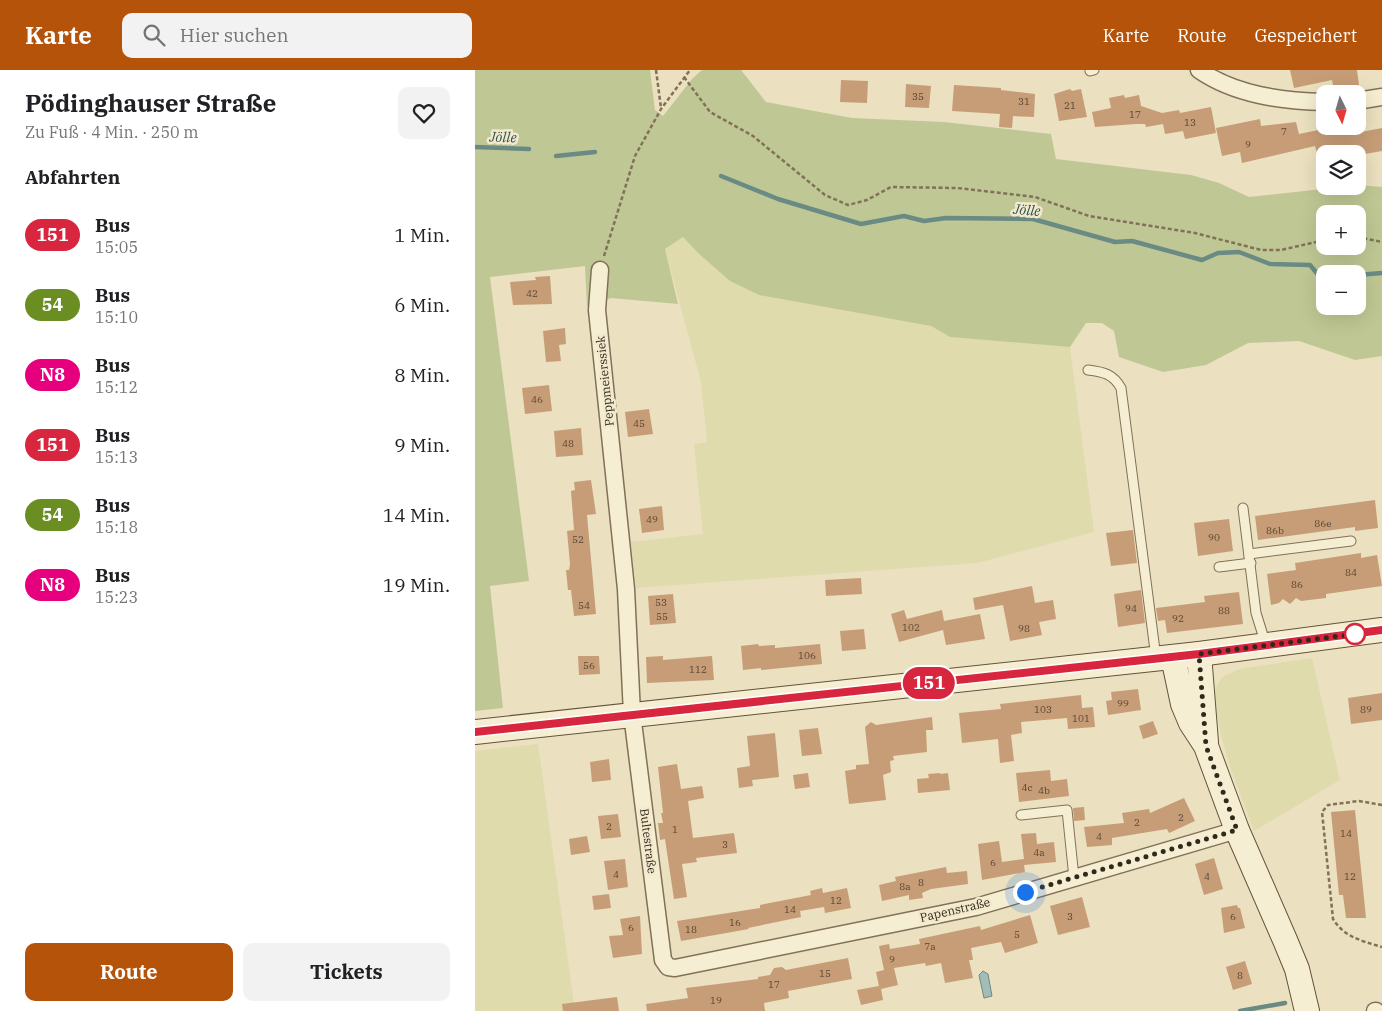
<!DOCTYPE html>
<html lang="de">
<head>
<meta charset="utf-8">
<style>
	body { margin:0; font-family:"IBM Plex Serif",serif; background:#f2f2f2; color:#202124; height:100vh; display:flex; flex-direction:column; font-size:19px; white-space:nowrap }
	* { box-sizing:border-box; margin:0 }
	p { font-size:16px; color:#757577 }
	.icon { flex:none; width:28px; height:28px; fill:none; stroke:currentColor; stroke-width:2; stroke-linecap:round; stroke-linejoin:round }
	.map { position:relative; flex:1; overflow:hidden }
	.side { display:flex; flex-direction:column; background:#fff; width:475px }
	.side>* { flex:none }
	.badge { padding:0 10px; border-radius:16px; font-size:18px; line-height:32px }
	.needle { width:32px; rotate:175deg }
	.fabs { position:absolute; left:841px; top:15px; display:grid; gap:10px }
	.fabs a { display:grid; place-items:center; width:50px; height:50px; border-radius:10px; background:#fff; box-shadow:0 5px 20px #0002; font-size:25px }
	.you { position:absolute; width:25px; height:25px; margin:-12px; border:4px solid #fff; border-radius:50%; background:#1a73e8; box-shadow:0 0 0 8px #1a73e833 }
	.map>.badge { position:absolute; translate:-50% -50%; box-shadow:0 0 0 2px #fff }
	h2 { padding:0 25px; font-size:19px; line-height:45px }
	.round { display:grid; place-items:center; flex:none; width:52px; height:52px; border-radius:10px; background:#f2f2f2 }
	.head { display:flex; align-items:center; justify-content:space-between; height:85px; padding:0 25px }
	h1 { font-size:24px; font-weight:700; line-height:38px }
	.action { display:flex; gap:10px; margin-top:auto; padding:10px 25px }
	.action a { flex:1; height:58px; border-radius:10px; background:#b45309; color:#fff; font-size:20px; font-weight:700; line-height:58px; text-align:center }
	.action a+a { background:#f2f2f2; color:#202124 }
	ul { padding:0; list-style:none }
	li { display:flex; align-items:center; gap:15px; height:70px; padding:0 25px }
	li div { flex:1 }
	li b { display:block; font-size:19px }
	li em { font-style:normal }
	li .badge { min-width:55px; font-weight:700; text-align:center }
	header { display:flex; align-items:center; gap:30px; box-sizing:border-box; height:70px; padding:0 25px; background:#b45309; color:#fff }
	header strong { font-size:24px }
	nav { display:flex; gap:28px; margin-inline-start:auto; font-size:18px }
	.search { width:350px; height:45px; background:#f2f2f2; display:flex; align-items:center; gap:12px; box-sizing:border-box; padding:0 18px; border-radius:10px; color:#757577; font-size:19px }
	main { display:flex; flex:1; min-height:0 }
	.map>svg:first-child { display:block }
</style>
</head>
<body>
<header>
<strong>Karte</strong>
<div class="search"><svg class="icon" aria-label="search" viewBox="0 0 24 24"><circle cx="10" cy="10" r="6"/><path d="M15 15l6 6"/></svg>Hier suchen</div>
<nav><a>Karte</a><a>Route</a><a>Gespeichert</a></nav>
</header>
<main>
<section class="side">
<div class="head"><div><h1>Pödinghauser Straße</h1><p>Zu Fuß · 4 Min. · 250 m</p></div><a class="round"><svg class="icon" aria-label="heart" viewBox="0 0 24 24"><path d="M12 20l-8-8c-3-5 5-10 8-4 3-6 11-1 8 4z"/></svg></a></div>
<h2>Abfahrten</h2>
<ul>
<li><span class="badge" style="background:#d7263d;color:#fff">151</span><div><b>Bus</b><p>15:05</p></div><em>1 Min.</em></li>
<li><span class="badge" style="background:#6b8e23;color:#fff">54</span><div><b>Bus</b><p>15:10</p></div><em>6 Min.</em></li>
<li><span class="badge" style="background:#e6007e;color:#fff">N8</span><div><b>Bus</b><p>15:12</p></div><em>8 Min.</em></li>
<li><span class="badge" style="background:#d7263d;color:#fff">151</span><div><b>Bus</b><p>15:13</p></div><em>9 Min.</em></li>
<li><span class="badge" style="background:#6b8e23;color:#fff">54</span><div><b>Bus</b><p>15:18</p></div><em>14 Min.</em></li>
<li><span class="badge" style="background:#e6007e;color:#fff">N8</span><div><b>Bus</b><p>15:23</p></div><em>19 Min.</em></li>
</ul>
<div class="action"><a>Route</a><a>Tickets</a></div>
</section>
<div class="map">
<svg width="907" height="941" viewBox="0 0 907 941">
	<rect width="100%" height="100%" fill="#ebe0bf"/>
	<g fill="#e0dbad">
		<polygon points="208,167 224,184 255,211 456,256 475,267 595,277 619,462 502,493 161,518 156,472 228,464 219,374 232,372 226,312 190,179"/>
		<polygon points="837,588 865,710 779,761 755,697 747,669 740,636 740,620 747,607 764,599"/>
		<polygon points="63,674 100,941 0,941 0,681"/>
	</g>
	<path fill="#bfc894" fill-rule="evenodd" d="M0,0H175L180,40L188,46L217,9L227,0H266L291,32L377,48L469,52L576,64L581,89L716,105L744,113L774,127L884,115L907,117V286L880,290L824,271L773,273L731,295L688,302L644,287L639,261L627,253H611L595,277L475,267L456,256L284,225L255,211L224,184L208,167L190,179L203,234L136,228L112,236L110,196L15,207L54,511L15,516L28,638L0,641ZM850,144H882V176H850ZM850,204H882V236H850Z"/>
	<polygon fill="#a2bdb7" stroke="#6a8a84" points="508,901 513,904 517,926 509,928 504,905"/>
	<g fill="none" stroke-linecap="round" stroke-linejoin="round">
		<g stroke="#6a8a84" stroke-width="4.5">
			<polyline points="0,77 54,79"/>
			<polyline points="81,86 120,82"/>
			<polyline points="246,106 303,129 386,154 429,146 449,151 471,148 558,149 640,172 657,171 727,190 743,183 764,182 795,194 835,195 845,207 850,207"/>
			<polyline points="882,205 907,203"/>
			<polyline points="765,941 810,933"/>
		</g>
	</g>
	<g fill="#c79d77">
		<polygon points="815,0 882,0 884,15 859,20 857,10 819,18"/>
		<polygon points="366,10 393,11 392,33 365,32"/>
		<polygon points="431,14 456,16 454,38 430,37"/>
		<polygon points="479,15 526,18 526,20 560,24 559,47 538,46 537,58 524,57 525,44 477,41"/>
		<polygon points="595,19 597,21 606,19 612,47 584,51 579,24"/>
		<polygon points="649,25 650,28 664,25 666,36 687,43 704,40 705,43 736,37 741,63 710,69 708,61 690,64 688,54 671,57 670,54 661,54 620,57 617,42 636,38 634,28"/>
		<polygon points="785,49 786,56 821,52 824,64 863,56 866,56 867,60 879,58 881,63 907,58 907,81 884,85 883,79 843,87 840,76 767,93 765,82 747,86 741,58"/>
		<polygon points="75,206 77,234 38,235 35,212 61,210 60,207"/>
		<polygon points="90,258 91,274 84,275 86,291 71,292 68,261"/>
		<polygon points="74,315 77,341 50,344 47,318"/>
		<polygon points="174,339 178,364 153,367 150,342"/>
		<polygon points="106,358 108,385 81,387 79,361"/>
		<polygon points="116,410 121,444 112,445 121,544 99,546 96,520 93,520 91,500 94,500 95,494 92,461 99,460 96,421 100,420 99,412"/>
		<polygon points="900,430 903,458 880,461 880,457 783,470 780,446"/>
		<polygon points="187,436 189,460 167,463 164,439"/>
		<polygon points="754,449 758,481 723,486 719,453"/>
		<polygon points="658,460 662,493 636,496 631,463"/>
		<polygon points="886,483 886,488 902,485 907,516 851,524 851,528 826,531 821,528 815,534 808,529 804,533 796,535 792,504 821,500 820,493"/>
		<polygon points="386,508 387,524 351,526 350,510"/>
		<polygon points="557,516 560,533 578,530 581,549 564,552 567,565 535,571 528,535 500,540 498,528"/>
		<polygon points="666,520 670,553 643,557 639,524"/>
		<polygon points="764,522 768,554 692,563 690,550 683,551 681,538 730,532 729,526"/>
		<polygon points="198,524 201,553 175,555 173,526"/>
		<polygon points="429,540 432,549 467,540 469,551 505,544 510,569 471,575 468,560 424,572 416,544"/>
		<polygon points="389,559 391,579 367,581 365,561"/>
		<polygon points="283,574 284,576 300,575 300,578 345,574 347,594 286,600 286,598 268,600 266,576"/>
		<polygon points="103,586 124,586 125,604 104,605"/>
		<polygon points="188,586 188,590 237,586 239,610 172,613 171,587"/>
		<polygon points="663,619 666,640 633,645 631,631 637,630 636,622"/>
		<polygon points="907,623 907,650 876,654 873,628"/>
		<polygon points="606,625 607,638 618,637 620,657 593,659 592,648 546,652 547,663 536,665 539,691 525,693 523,669 487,673 484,643 526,639 525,634"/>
		<polygon points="457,647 458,660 451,660 452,682 418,686 419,690 415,691 416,702 408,705 411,730 374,734 370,701 381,699 381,695 394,694 390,657 396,652 401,655"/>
		<polygon points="678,651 683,664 668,669 664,656"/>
		<polygon points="343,658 347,684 327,686 324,660"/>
		<polygon points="300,663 304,707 277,710 278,716 264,718 262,698 275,696 272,666"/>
		<polygon points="134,689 136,710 117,712 115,692"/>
		<polygon points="202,694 206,719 227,716 229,728 213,731 218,768 259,763 262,783 221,788 222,792 207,794 212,827 199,829 190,769 185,770 183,753 188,753 186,743 188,743 183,697"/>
		<polygon points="575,700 576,711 592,709 594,726 544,732 541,703"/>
		<polygon points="333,703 335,717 320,719 318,705"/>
		<polygon points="465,703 465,704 473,703 475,720 443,723 442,709 454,708 453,704"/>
		<polygon points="709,728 720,751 694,763 692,759 637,768 637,775 612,777 609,757 649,753 647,743 674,739 675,743"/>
		<polygon points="609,737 610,750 599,751 598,738"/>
		<polygon points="880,740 891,848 871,848 868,825 864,825 856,742"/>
		<polygon points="143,744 146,767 126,769 123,746"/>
		<polygon points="561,763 562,774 579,772 581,792 549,795 550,802 507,810 503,774 524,771 527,792 549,789 546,764"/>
		<polygon points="112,766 115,782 96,785 94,769"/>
		<polygon points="739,788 748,819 729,825 720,794"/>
		<polygon points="150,789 153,817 133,820 129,791"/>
		<polygon points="471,797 472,803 492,801 493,814 456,819 447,823 448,828 434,830 434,825 407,831 404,815 421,811 420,807"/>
		<polygon points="347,818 348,823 372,818 376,838 350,843 349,837 325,841 326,847 273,858 274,859 206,871 202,851 285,838 285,835 336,825 335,821"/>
		<polygon points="134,824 136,838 119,840 117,826"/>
		<polygon points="607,827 615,857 583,865 575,836"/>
		<polygon points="762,835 763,838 765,838 770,858 749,863 746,838"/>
		<polygon points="555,845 563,873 530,883 526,872 496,878 498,890 494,890 498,908 470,913 466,893 451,896 450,893 419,898 423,915 406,919 408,930 386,935 382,920 404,916 401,902 409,900 404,876 414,874 415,879 445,874 444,869 505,856 506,860"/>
		<polygon points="165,846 167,884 138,888 134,866 148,865 145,849"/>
		<polygon points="373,888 377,909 313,921 314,928 289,933 290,941 172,941 171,934 213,928 211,918 283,909 283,907 295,905 299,898 307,897 311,900"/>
		<polygon points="770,891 777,914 758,920 751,897"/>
		<polygon points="142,927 144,941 88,941 87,934"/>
	</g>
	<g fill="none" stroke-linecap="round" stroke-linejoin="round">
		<g stroke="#827159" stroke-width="11">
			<g id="lane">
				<polyline points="615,1 619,0"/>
				<path d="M613,300C629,302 638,304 646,318L681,588"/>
				<polyline points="768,438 781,543 791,575"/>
				<polyline points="774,484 876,471"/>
				<polyline points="744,497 776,493"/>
				<polyline points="546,745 592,740 599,808"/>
			</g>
		</g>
		<g stroke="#827159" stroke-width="19">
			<g id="street">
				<path d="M724,0C760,25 807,31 850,32"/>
				<polyline points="882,31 907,27"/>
				<polyline points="125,200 122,240 151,519 157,644 188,890 193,897 200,898 501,837 762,760"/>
				<polyline points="900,941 901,941"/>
			</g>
		</g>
		<g stroke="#64523c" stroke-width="26">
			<g id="secondary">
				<polyline points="724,584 731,672"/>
				<polyline points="698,587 708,634 716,653 731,676 762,760 810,870 822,899 832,941"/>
				<polyline points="0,662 724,584 907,560"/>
			</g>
		</g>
		<g stroke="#827159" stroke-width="2.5" stroke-dasharray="4 2.5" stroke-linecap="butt">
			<polyline points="181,0 186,38"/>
			<polyline points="209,7 235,42 278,66 350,125 373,135 392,130 416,117 482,118 560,127 614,146 720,163 786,180 806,180 850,170"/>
			<polyline points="882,167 907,172"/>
			<polyline points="129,186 160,86 186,39 215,0"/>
			<path d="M907,735L884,731L853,735L847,742L858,849C869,867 887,871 907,877"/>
		</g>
		<use href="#lane" stroke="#f6eed2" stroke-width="9"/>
		<use href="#street" stroke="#f6eed2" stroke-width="16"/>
		<use href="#secondary" stroke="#f6eed2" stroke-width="24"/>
	</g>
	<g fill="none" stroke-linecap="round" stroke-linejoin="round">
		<g stroke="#fff" stroke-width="11">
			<polyline id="line" points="0,662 724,584 907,560"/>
		</g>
		<use href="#line" stroke="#d7263d" stroke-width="8"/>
		<polyline stroke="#33281c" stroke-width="5" stroke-dasharray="0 9" points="550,822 762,760 731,676 724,584 880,564"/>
	</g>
	<circle fill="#fff" stroke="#d7263d" stroke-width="2.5" cx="880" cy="564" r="10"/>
	<g text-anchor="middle" stroke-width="5" stroke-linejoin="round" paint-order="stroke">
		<g font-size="10" fill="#584533">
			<text x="443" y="30">35</text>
			<text x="549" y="35">31</text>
			<text x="595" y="39">21</text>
			<text x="660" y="48">17</text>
			<text x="715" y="56">13</text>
			<text x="809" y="65">7</text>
			<text x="773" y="78">9</text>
			<text x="57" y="227">42</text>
			<text x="62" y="333">46</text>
			<text x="164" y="357">45</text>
			<text x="93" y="377">48</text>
			<text x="177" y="453">49</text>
			<text x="848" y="457">86e</text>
			<text x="800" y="464">86b</text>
			<text x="739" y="471">90</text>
			<text x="103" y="473">52</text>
			<text x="876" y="506">84</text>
			<text x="822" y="518">86</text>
			<text x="186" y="536">53</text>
			<text x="109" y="539">54</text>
			<text x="656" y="542">94</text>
			<text x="749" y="544">88</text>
			<text x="187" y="550">55</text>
			<text x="703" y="552">92</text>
			<text x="436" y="561">102</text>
			<text x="549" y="562">98</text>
			<text x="332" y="589">106</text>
			<text x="114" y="599">56</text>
			<text x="223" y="603">112</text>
			<text x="648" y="637">99</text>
			<text x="568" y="643">103</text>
			<text x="891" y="643">89</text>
			<text x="606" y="652">101</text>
			<text x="552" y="721">4c</text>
			<text x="569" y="724">4b</text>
			<text x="706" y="751">2</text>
			<text x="662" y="756">2</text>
			<text x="134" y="760">2</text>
			<text x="200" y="763">1</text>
			<text x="871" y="767">14</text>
			<text x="624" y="770">4</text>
			<text x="250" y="778">3</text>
			<text x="564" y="786">4a</text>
			<text x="518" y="796">6</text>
			<text x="141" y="808">4</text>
			<text x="732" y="810">4</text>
			<text x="875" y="810">12</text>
			<text x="446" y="816">8</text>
			<text x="430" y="820">8a</text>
			<text x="361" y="834">12</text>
			<text x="315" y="843">14</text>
			<text x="595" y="850">3</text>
			<text x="758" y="850">6</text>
			<text x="260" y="856">16</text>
			<text x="156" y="861">6</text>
			<text x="216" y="863">18</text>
			<text x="542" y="868">5</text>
			<text x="455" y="880">7a</text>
			<text x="417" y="893">9</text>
			<text x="350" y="907">15</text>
			<text x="765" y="909">8</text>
			<text x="299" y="918">17</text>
			<text x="241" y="934">19</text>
		</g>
		<g font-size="12" fill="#33281c" stroke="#f3eace">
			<text transform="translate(130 311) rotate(-96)" y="4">Peppmeierssiek</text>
			<text transform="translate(173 771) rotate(83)" y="4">Bultestraße</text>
			<text transform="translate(480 840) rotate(-13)" y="4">Papenstraße</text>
		</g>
		<g font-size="14" font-style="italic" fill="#2c5251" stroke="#f3eace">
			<text transform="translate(28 67) rotate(2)" y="5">Jölle</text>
			<text transform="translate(552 140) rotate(5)" y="5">Jölle</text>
		</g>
	</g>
</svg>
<div class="fabs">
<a><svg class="needle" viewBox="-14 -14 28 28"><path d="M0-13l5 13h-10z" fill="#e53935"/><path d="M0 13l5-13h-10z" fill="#757577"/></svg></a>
<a><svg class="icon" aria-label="layers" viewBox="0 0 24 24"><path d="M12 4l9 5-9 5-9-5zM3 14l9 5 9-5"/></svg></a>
<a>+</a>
<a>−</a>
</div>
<div class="you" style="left:550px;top:822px"></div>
<b class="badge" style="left:454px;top:613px;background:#d7263d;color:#fff">151</b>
</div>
</main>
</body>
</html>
